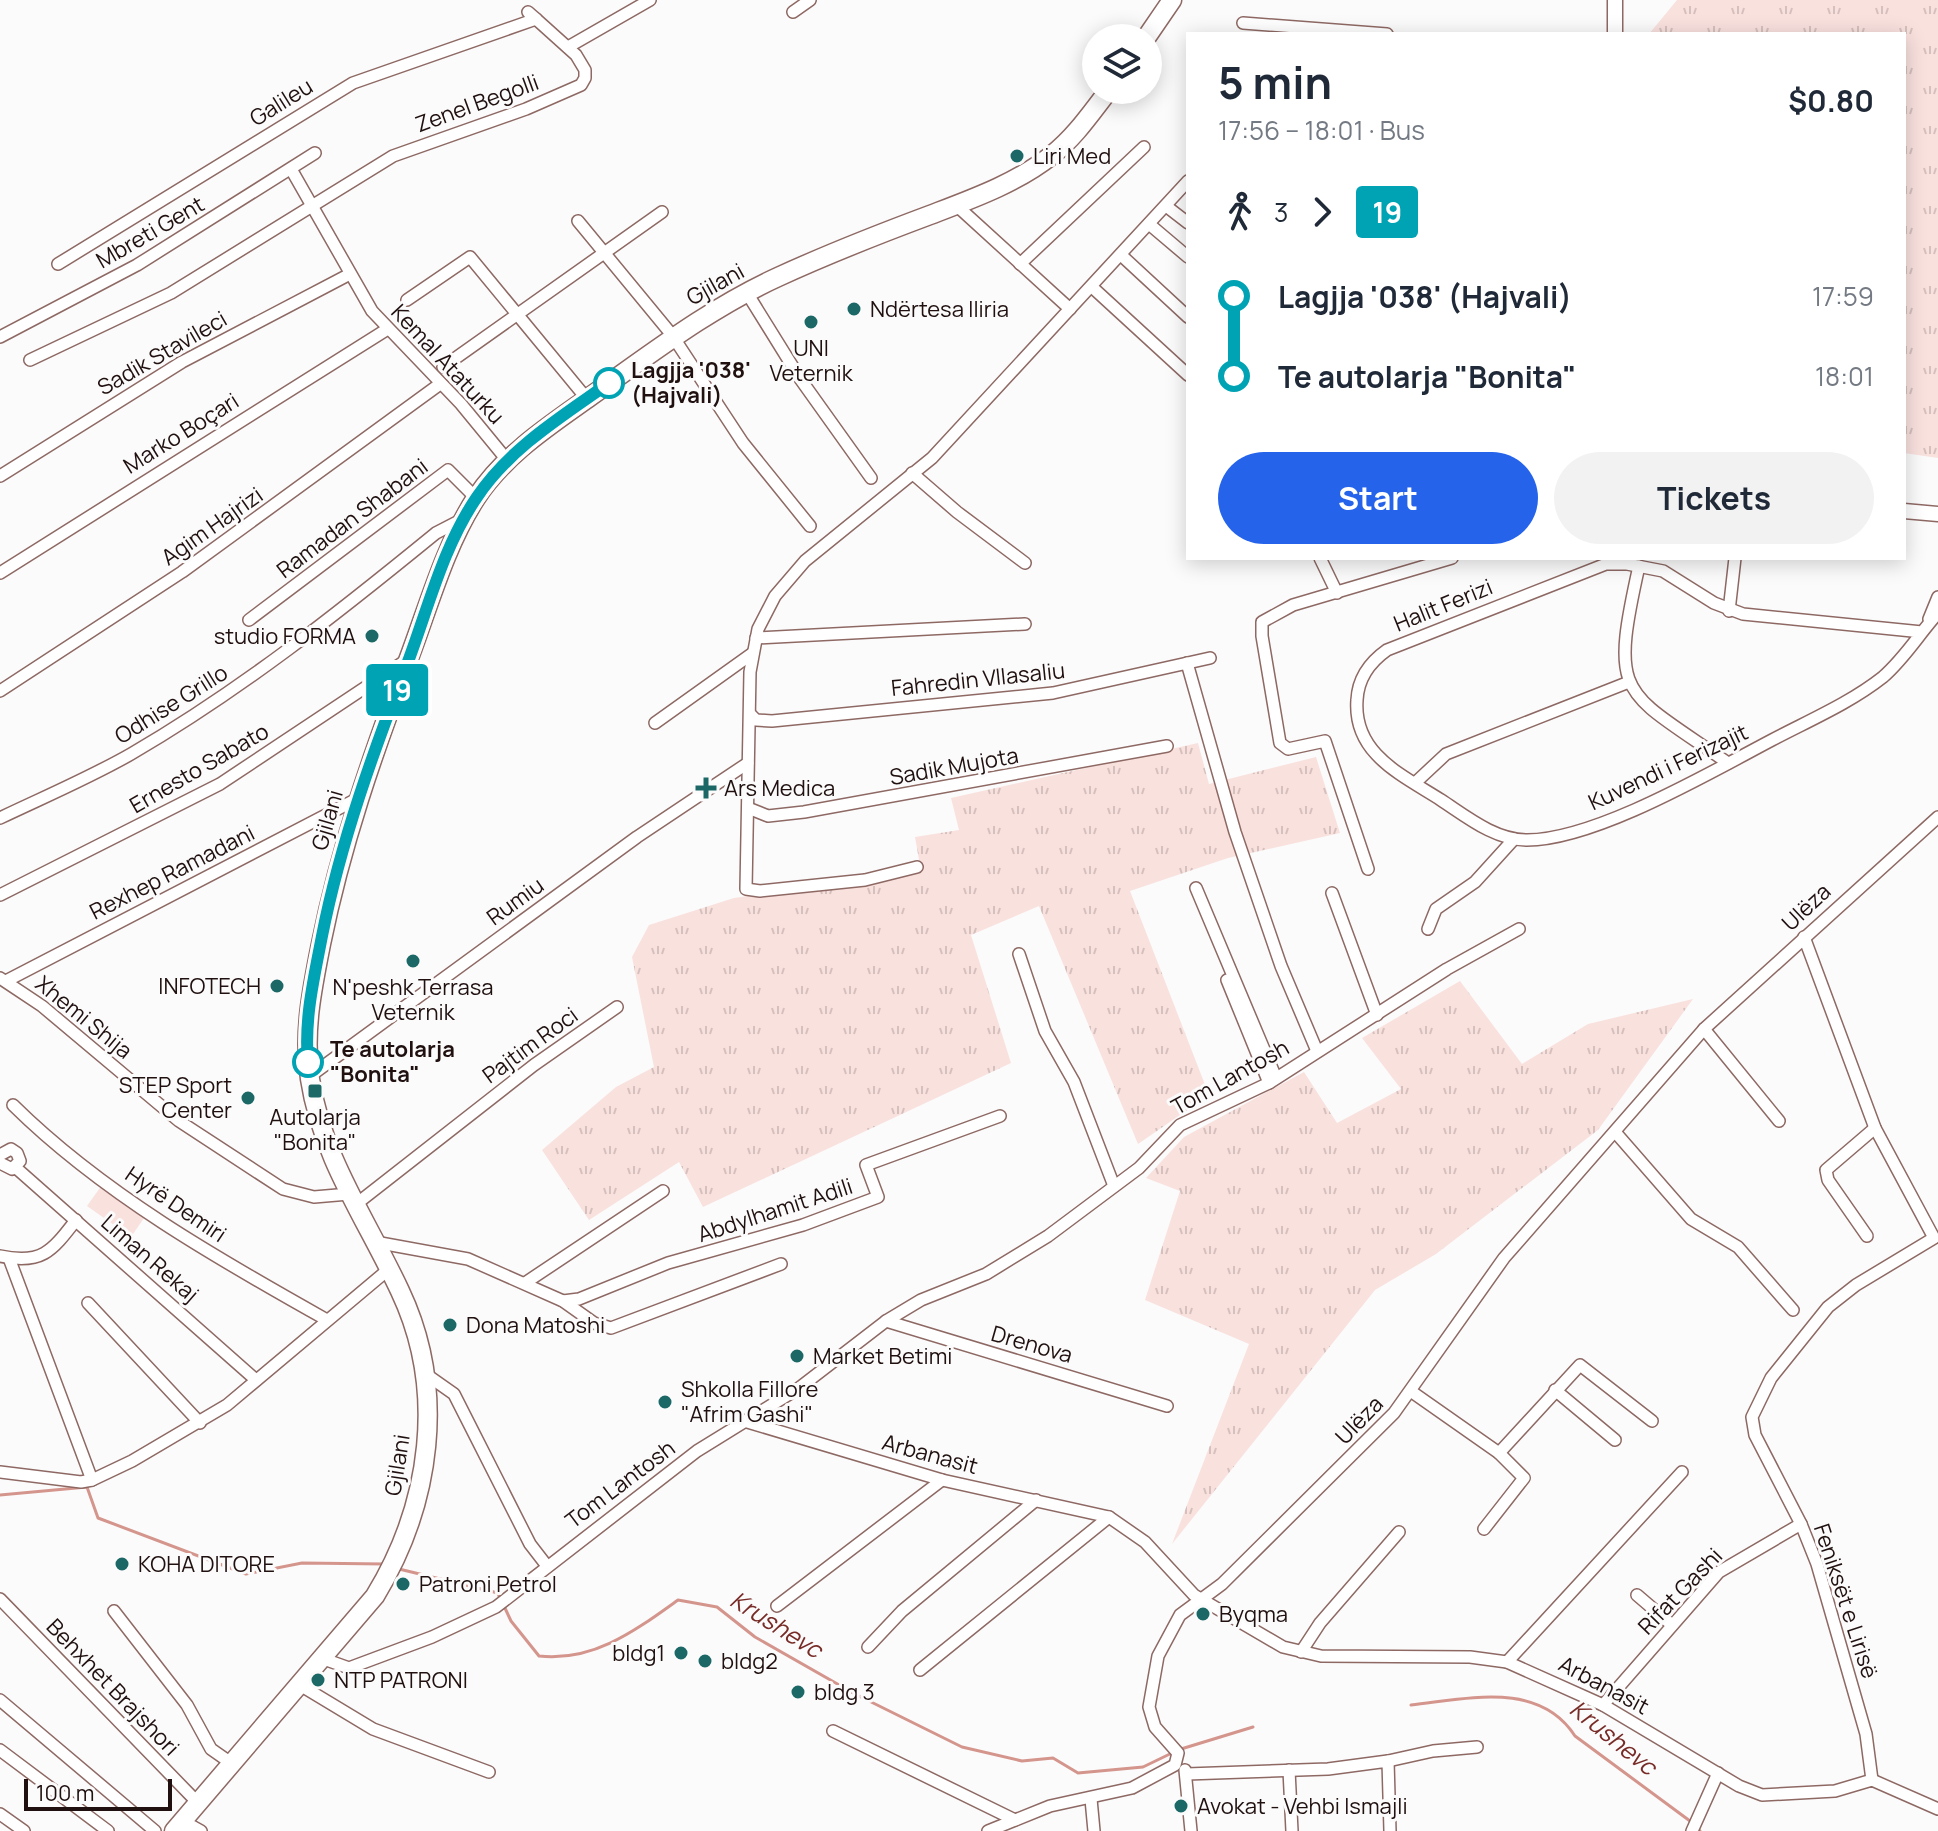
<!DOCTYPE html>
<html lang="en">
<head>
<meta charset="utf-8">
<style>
	body { margin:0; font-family:Manrope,sans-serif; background:#f2f2f3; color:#1f2937; height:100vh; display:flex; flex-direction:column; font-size:30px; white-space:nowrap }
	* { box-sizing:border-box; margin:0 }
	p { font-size:26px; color:#747a83 }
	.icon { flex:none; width:44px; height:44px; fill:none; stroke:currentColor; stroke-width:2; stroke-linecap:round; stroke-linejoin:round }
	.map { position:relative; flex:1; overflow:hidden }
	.drawer { position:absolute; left:1186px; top:32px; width:720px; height:528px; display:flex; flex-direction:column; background:#fff; border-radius:0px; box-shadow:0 4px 20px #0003 }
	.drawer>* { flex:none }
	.badge { padding:0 16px; border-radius:6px; font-size:28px; line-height:52px }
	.fabs { position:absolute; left:1082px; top:24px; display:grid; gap:16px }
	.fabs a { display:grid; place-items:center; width:80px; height:80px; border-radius:50%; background:#fff; box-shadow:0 4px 20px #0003; font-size:40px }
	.scale { position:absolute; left:24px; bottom:20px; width:148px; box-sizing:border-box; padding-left:8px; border:4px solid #201110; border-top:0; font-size:22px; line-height:28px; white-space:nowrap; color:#201110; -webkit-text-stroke:6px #fbfbfb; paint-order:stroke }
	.map>.badge { position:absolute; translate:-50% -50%; box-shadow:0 0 0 4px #fff }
	.legs { display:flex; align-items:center; gap:12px; height:88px; padding:0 32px; font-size:26px }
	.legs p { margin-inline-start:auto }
	.summary { display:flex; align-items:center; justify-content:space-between; height:136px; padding:0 32px }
	h1 { font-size:44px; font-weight:700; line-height:60px }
	.button { display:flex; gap:16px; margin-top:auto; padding:16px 32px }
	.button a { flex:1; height:92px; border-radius:48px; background:#2563eb; color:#fff; font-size:32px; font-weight:700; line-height:92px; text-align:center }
	.button a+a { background:#f2f2f3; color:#1f2937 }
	ul { padding:0 32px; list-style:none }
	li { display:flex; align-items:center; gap:28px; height:80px; font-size:30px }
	li i { display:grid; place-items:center; width:12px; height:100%; margin:0 10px; background:currentColor }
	li i::after { content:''; width:20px; height:20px; margin:-10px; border:6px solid; border-radius:50%; background:#fff }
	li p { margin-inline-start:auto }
	li:first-child i { background:linear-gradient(#0000 50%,currentColor 0) }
	li:last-child i { background:linear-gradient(currentColor 50%,#0000 0) }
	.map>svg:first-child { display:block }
</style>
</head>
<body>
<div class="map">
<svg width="1938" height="1831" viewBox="0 0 1938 1831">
	<defs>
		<pattern id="grass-tufts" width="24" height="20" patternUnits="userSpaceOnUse" patternTransform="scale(2)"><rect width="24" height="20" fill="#f9e1de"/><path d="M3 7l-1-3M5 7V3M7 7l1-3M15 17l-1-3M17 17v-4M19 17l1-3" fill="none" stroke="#d5c0bd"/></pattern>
	</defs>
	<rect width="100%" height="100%" fill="#fbfbfb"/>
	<g fill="url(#grass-tufts)">
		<polygon points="1677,0 1938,0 1938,458 1904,453 1904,34 1649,34"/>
		<polygon points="1198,743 1209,784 1316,757 1340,833 1228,858 1130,891 1209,1095 1138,1144 1039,906 971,935 1011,1063 703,1207 679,1162 589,1220 542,1150 616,1087 654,1067 632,957 649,925 734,898 921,871 915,837 959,830 951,798"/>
		<polygon points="1460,981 1522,1064 1588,1024 1693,999 1598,1130 1436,1254 1375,1290 1172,1544 1249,1344 1145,1300 1180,1191 1146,1178 1184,1137 1304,1072 1337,1123 1401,1089 1362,1038"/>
	</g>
	<polygon fill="#f9e1de" points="102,1185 146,1215 131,1237 87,1206"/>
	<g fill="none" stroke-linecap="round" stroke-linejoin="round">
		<g stroke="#d4958d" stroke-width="3">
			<polyline points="0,1495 87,1487 98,1518 246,1574 302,1563 384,1564"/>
			<polyline points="399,1569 498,1593 500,1599"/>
			<path d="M504,1606L511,1621L539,1656C594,1662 636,1630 678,1600L717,1607L755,1637L855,1694L962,1747L1022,1761L1053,1758L1078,1773L1143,1767L1174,1752"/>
			<path d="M1411,1705C1467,1699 1539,1680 1575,1736L1690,1821"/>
			<polyline points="1181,1749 1253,1727"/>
			<polyline points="1699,1830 1700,1831"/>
		</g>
		<g stroke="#8e6964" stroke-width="14">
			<g id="minor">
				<polyline points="793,12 810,0"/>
				<polyline points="1243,23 1387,34"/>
				<polyline points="568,47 650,0"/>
				<polyline points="291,169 372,311 461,404 507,460"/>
				<polyline points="956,205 1070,309"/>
				<polyline points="1166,206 1188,223"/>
				<polyline points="578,221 672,335 743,443 810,526"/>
				<polyline points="1149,224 1188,257"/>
				<polyline points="1121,255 1188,317"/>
				<polyline points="58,264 353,83 536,19 528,12"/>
				<polyline points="1020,264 1144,147"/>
				<polyline points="1092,287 1188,375"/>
				<polyline points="747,293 801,380 871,478"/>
				<polyline points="407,300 470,257 587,399"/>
				<polyline points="0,337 137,265 315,153"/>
				<polyline points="30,360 171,293 393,156 526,109 581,85 585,78 585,70 576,55 536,19"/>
				<polyline points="443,367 662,212"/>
				<polyline points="912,473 957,512 1025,563"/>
				<polyline points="0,476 182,362 350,274"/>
				<polyline points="1320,558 1337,593"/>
				<path d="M1639,566C1609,700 1622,689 1728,763"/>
				<polyline points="0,573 386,330"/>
				<polyline points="1729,611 1735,558"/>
				<polyline points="1929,619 1938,597"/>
				<polyline points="249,620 448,470 476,498"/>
				<path d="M1922,632L1743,614L1714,603L1663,571L1627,564H1606L1387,650C1370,662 1358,679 1357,700C1353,754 1402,775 1441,800C1467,817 1495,840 1527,840C1595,840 1711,772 1772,740C1810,720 1850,703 1883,677C1905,658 1919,634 1938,613"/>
				<polyline points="756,638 1025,624"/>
				<polyline points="1187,663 1235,832 1281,966 1317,1051"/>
				<polyline points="0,691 182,572 440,384"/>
				<polyline points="750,714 756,720 772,721 1053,693 1210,658"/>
				<polyline points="655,723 753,653"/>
				<polyline points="1415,783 1446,754 1629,682"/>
				<polyline points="748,808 768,816 804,812 1167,746"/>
				<path d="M0,818C44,797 89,778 131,754C241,690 338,613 436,533L465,518"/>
				<polyline points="917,867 865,880 760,891 746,889 750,672 758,629 775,596 805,561 932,458 1188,181"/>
				<polyline points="1368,869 1325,741 1288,749 1280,743 1262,636 1262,622 1293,605 1452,558"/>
				<polyline points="1196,888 1276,1078"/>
				<polyline points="1332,893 1377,1015"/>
				<polyline points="0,895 220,784 408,659"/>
				<polyline points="1428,929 1436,909 1475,882 1514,839"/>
				<polyline points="1804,937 1875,1128 1934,1238 1856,1285 1828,1307 1771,1378 1752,1417 1755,1435 1801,1524 1817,1564 1866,1734 1872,1780"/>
				<polyline points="1019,954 1045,1031 1074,1082 1114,1186"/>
				<polyline points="0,978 42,1006 179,1121 283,1189 314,1197 349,1194"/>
				<polyline points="1227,980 1269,1083"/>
				<polyline points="6,981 357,799"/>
				<polyline points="1704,1029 1779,1121"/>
				<polyline points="310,1076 637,837 748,763"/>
				<path d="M13,1105C102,1193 218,1259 327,1320"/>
				<polyline points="1616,1133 1691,1219 1738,1247 1793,1310"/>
				<polyline points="0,1155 11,1149 17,1153 20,1161 12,1169 0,1163"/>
				<polyline points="15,1167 256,1380"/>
				<polyline points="355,1205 534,1065 617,1007"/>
				<polyline points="1867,1236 1828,1180 1826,1170 1875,1128"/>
				<polyline points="375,1242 468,1259 563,1301 594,1323 611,1328 781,1264"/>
				<path d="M0,1256C42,1265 52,1251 76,1220"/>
				<polyline points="9,1258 92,1480"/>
				<polyline points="525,1283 663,1191"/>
				<polyline points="563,1301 579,1299 668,1263 803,1225 878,1197 866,1165 1000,1116"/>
				<polyline points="88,1303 200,1423"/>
				<polyline points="886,1321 1167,1406"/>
				<polyline points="427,1375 454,1394 530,1544 547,1566"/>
				<polyline points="1555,1390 1615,1440"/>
				<polyline points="1412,1392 1499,1453 1580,1365 1652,1421"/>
				<polyline points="744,1421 942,1480 1109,1517 1145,1542 1194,1595 1283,1647 1321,1656 1470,1657 1507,1662 1603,1705 1739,1786 1762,1795 1835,1791 1872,1780 1938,1809"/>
				<polyline points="0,1472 81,1482 92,1480 132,1461 227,1405 389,1269"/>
				<polyline points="1484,1529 1524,1478 1499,1453"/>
				<polyline points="1637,1595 1672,1625"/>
				<polyline points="0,1599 198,1803"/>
				<polyline points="777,1606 942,1480"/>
				<polyline points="114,1611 187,1705 211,1749 231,1763"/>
				<polyline points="868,1647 902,1611 1036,1500"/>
				<polyline points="1301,1652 1320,1623 1399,1532"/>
				<polyline points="321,1658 349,1668 432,1637 496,1607 697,1451 799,1388 886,1321 921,1300 986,1274 1048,1236 1139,1168 1180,1125 1269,1083 1447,969 1519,929"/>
				<polyline points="1507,1662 1682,1472"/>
				<polyline points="920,1670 1109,1517"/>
				<polyline points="300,1685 373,1729 489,1772"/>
				<polyline points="0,1700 155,1831"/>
				<polyline points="1603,1705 1719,1572 1801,1524"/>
				<polyline points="833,1731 1015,1820"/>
				<polyline points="0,1750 108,1831"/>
				<polyline points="1388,1761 1433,1751 1477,1747"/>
				<polyline points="1185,1770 1191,1831"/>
				<polyline points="1289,1770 1292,1831"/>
				<polyline points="1187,1774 1328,1769 1388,1761 1390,1831"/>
				<polyline points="1091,1799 1094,1831"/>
				<polyline points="0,1814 24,1831"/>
				<polyline points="186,1831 192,1826 201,1831"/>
				<polyline points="988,1831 1050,1806 1132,1788 1175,1765 1178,1753 1155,1727 1149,1707 1158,1656 1180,1615 1222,1584 1394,1413 1504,1258 1704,1029 1938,817"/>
				<polyline points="1692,1831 1718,1773"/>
			</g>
		</g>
		<g stroke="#8e6964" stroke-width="17">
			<g id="tertiary">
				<polyline points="1615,34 1615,0"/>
				<polyline points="1904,511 1938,514"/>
			</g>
		</g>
		<g stroke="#8e6964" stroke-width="21">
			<g id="primary">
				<polyline points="1146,38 1172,0"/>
				<path d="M174,1831L375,1596C431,1504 447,1390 400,1291C367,1220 322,1158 310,1079C303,1033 312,989 321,944C341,845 373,753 409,658C429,605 445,546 476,498C505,454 549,426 591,396C652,353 710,308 778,277C828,254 879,234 930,215C972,199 1017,183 1052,155C1075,137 1091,113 1109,90"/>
			</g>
		</g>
		<use href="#minor" stroke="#fff" stroke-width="11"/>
		<use href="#tertiary" stroke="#fff" stroke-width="14"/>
		<use href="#primary" stroke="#fff" stroke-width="18"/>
	</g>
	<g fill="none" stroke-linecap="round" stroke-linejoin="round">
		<g stroke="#fff" stroke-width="18">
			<path id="line-1" d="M308,1062C304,1019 314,978 322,936C341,840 374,750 409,659C429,605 444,545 477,497C510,448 561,417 609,383"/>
		</g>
		<use href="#line-1" stroke="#00a3b4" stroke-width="12"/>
	</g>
	<g fill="#1b6866" stroke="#fbfbfb" stroke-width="3">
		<circle cx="1017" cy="156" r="8"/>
		<circle cx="854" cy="309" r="8"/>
		<circle cx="811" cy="322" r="8"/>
		<circle cx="372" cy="636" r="8"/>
		<path d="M702 776h8v8h8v8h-8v8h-8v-8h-8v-8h8z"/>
		<circle cx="413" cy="961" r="8"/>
		<circle cx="277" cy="986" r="8"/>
		<rect x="307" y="1083" width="16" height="16" rx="4"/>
		<circle cx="248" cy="1098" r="8"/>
		<circle cx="450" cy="1325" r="8"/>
		<circle cx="797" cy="1356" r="8"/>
		<circle cx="665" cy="1402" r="8"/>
		<circle cx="122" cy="1564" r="8"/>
		<circle cx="403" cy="1584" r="8"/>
		<circle cx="1203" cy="1614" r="8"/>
		<circle cx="681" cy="1653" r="8"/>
		<circle cx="705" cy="1661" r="8"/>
		<circle cx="318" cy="1680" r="8"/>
		<circle cx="798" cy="1692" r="8"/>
		<circle cx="1181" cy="1806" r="8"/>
	</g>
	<g fill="#fff" stroke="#00a3b4" stroke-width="4">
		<circle cx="609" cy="383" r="14"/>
		<circle cx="308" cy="1062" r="14"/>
	</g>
	<g text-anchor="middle" stroke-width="6" stroke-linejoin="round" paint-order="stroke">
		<g font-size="22" fill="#201110" stroke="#fbfbfb">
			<text transform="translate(281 102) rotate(-32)" y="8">Galileu</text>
			<text transform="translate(477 103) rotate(-20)" y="8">Zenel Begolli</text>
			<text transform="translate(150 232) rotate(-30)" y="8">Mbreti Gent</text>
			<text transform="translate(715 284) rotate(-29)" y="8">Gjilani</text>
			<text transform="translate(162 353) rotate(-30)" y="8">Sadik Stavileci</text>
			<text transform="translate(448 364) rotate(47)" y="8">Kemal Ataturku</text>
			<text transform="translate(181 433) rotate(-32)" y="8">Marko Boçari</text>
			<text transform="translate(352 518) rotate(-37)" y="8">Ramadan Shabani</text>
			<text transform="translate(212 526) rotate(-35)" y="8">Agim Hajrizi</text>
			<text transform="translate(1443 605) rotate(-22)" y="8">Halit Ferizi</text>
			<text transform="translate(978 679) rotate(-6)" y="8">Fahredin Vllasaliu</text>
			<text transform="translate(171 704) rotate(-32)" y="8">Odhise Grillo</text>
			<text transform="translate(954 766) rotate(-10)" y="8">Sadik Mujota</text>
			<text transform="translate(1668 767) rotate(-25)" y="8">Kuvendi i Ferizajit</text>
			<text transform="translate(199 768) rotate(-30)" y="8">Ernesto Sabato</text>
			<text transform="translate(327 820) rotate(-74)" y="8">Gjilani</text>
			<text transform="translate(172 872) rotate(-27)" y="8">Rexhep Ramadani</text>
			<text transform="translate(515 901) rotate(-36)" y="8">Rumiu</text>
			<text transform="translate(1806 907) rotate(-43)" y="8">Ulëza</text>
			<text transform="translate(84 1017) rotate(39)" y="8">Xhemi Shija</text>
			<text transform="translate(530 1045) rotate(-36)" y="8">Pajtim Roci</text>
			<text transform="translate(1230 1077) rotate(-29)" y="8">Tom Lantosh</text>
			<text transform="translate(176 1204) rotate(34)" y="8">Hyrë Demiri</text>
			<text transform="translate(775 1210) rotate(-18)" y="8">Abdylhamit Adili</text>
			<text transform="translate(150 1258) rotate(41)" y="8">Liman Rekaj</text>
			<text transform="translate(1032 1344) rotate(16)" y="8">Drenova</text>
			<text transform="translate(1359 1420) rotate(-46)" y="8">Ulëza</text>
			<text transform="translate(930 1454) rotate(15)" y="8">Arbanasit</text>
			<text transform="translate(397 1465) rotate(-81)" y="8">Gjilani</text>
			<text transform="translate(620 1484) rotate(-37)" y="8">Tom Lantosh</text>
			<text transform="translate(1680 1591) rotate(-46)" y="8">Rifat Gashi</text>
			<text transform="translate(1846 1601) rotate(72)" y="8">Feniksët e Lirisë</text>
			<text transform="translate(1604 1685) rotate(28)" y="8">Arbanasit</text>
			<text transform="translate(113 1687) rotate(46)" y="8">Behxhet Brajshori</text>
		</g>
		<g font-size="22" fill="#201110" stroke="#fbfbfb" text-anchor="start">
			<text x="1033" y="164">Liri Med</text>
			<text x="870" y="317">Ndërtesa Iliria</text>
			<text x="811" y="356" text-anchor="middle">UNI<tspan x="811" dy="25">Veternik</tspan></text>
			<text x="356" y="644" text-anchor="end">studio FORMA</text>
			<text x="724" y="796">Ars Medica</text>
			<text x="261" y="994" text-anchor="end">INFOTECH</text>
			<text x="413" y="995" text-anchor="middle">N'peshk Terrasa<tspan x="413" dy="25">Veternik</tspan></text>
			<text x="232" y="1093" text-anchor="end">STEP Sport<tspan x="232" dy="25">Center</tspan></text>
			<text x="315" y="1125" text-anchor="middle">Autolarja<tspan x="315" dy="25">"Bonita"</tspan></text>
			<text x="466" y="1333">Dona Matoshi</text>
			<text x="813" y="1364">Market Betimi</text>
			<text x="681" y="1397">Shkolla Fillore<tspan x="681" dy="25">"Afrim Gashi"</tspan></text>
			<text x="138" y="1572">KOHA DITORE</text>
			<text x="419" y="1592">Patroni Petrol</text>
			<text x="1219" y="1622">Byqma</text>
			<text x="665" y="1661" text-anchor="end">bldg1</text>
			<text x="721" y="1669">bldg2</text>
			<text x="334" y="1688">NTP PATRONI</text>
			<text x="814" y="1700">bldg 3</text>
			<text x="1197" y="1814">Avokat - Vehbi Ismajli</text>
		</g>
		<g font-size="22" font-weight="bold" fill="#201110" stroke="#fbfbfb" text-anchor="start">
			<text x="631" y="378">Lagjja '038'<tspan x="631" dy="25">(Hajvali)</tspan></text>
			<text x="330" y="1057">Te autolarja<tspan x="330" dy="25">"Bonita"</tspan></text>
		</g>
		<g font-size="24" font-style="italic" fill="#782c28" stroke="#fbfbfb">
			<text transform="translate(776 1625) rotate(32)" y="8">Krushevc</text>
			<text transform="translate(1613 1738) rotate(39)" y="8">Krushevc</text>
		</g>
	</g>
</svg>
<div class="fabs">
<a><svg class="icon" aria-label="layers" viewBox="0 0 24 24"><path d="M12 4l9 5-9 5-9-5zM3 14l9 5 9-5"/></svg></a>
</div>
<div class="scale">100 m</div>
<b class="badge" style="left:397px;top:690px;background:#00a3b4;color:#fff">19</b>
<section class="drawer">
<div class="summary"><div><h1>5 min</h1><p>17:56 – 18:01 · Bus</p></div><b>$0.80</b></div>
<div class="legs"><svg class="icon" aria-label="walk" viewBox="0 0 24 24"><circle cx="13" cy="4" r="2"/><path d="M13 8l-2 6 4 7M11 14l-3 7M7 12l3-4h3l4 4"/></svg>3<svg class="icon" aria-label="forward" viewBox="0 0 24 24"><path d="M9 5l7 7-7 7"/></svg><b class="badge" style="background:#00a3b4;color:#fff">19</b></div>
<ul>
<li><i style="color:#00a3b4"></i><b>Lagjja '038' (Hajvali)</b><p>17:59</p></li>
<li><i style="color:#00a3b4"></i><b>Te autolarja &quot;Bonita&quot;</b><p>18:01</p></li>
</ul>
<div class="button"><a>Start</a><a>Tickets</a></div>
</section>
</div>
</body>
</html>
